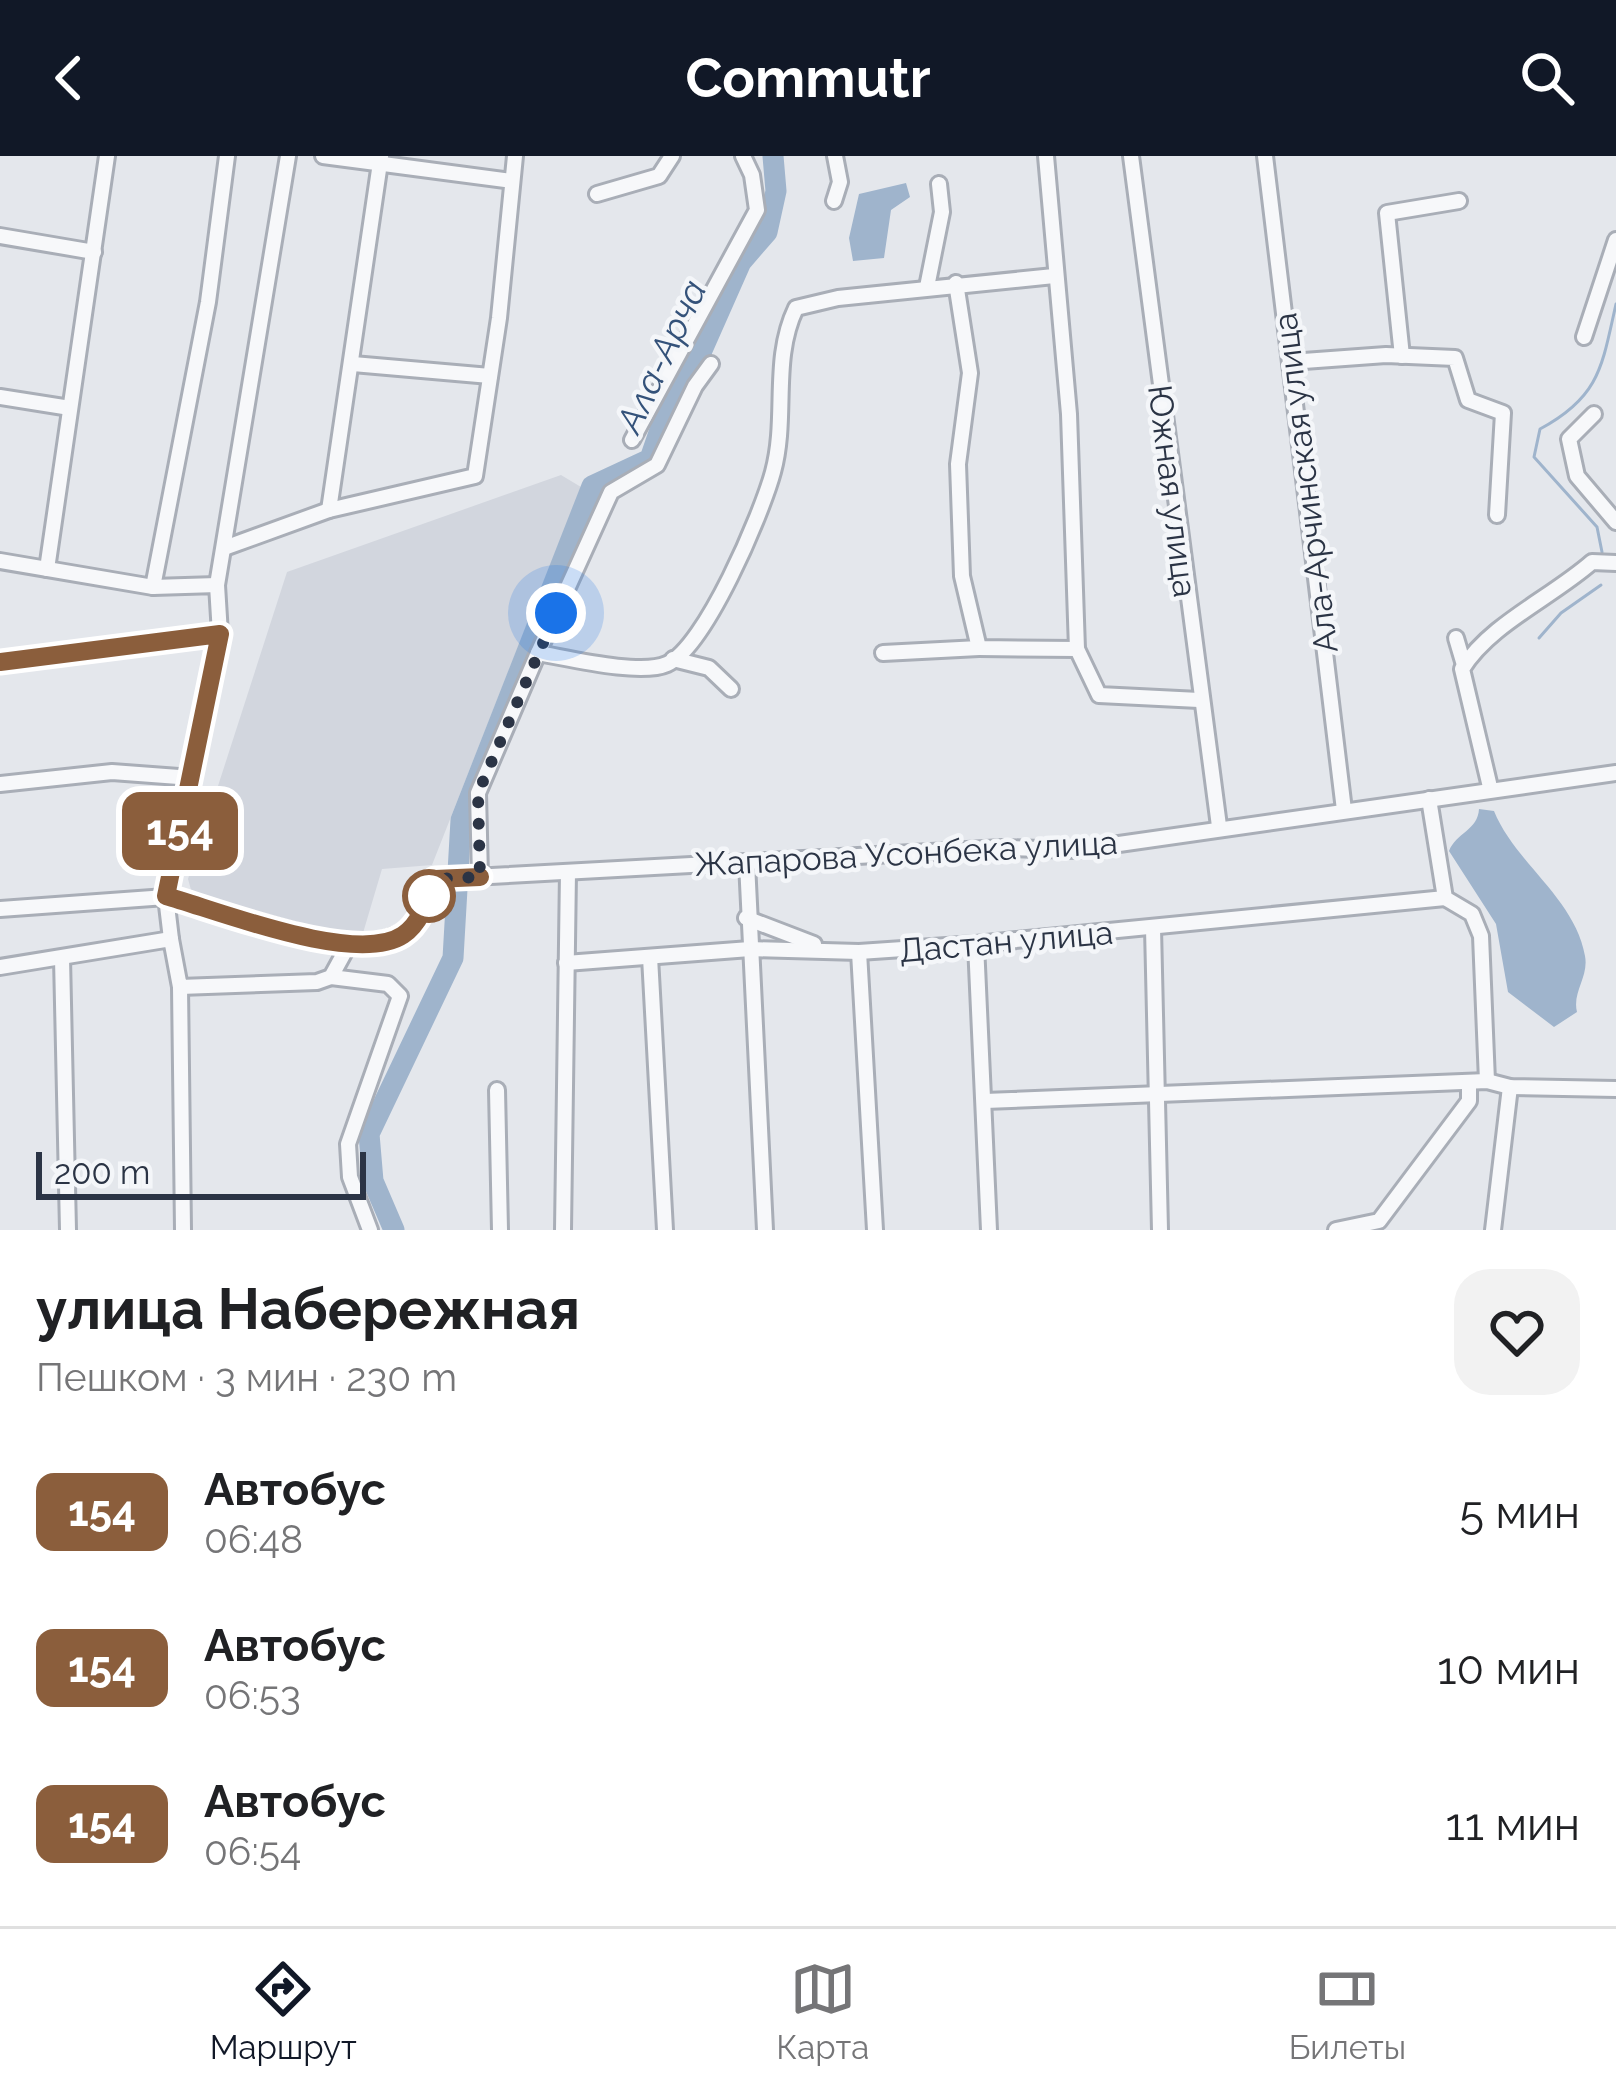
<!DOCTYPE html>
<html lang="ru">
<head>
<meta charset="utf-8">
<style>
	body { margin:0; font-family:Raleway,sans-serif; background:#f2f2f2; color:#202124; height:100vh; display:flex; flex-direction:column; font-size:45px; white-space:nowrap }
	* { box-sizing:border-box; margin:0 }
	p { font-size:39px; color:#757577 }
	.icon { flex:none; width:66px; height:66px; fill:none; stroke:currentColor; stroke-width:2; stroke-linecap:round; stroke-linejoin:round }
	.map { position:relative; height:1074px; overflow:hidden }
	.sheet { display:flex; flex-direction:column; background:#fff; flex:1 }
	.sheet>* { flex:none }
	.badge { padding:0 24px; border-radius:18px; font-size:42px; line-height:78px }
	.scale { position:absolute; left:36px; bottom:30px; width:330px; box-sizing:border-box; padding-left:12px; border:6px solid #2b3445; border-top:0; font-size:33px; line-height:42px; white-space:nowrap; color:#2b3445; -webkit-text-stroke:9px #f4f6f9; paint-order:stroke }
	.you { position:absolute; width:60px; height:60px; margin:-30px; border:9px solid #fff; border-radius:50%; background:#1a73e8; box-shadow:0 0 0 18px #1a73e833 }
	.map>.badge { position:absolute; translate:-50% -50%; box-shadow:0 0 0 6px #fff }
	.round { display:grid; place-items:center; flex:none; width:126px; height:126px; border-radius:36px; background:#f2f2f2 }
	.headline { display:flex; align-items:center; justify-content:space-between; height:204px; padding:0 36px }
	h1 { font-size:57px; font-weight:700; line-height:90px }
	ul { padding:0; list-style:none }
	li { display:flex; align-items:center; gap:36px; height:156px; padding:0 36px }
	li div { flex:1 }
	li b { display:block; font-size:45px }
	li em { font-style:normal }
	li .badge { min-width:132px; font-weight:700; text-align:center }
	header { display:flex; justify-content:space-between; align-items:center; height:156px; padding:0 36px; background:#111827; color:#fff; font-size:54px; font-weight:700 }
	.tabs { display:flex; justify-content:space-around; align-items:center; height:168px; border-top:3px solid #e0e0e0; background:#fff; font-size:33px; color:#757577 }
	.tabs a { display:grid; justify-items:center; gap:6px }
	.tabs .on { color:#111827 }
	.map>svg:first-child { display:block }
</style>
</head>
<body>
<header><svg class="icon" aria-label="back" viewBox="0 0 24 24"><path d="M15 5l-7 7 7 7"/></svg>Commutr<svg class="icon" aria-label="search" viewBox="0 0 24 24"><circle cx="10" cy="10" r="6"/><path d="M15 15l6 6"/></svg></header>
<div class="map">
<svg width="1616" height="1074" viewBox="0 0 1616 1074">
	<rect width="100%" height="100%" fill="#e4e7ec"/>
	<polygon fill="#d2d6de" points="561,319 581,331 432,709 382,713 363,777 313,776 193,741 188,723 287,416"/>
	<g fill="#9fb4cc">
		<polygon points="906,27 910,41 891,54 884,102 853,105 849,82 859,38"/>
		<path d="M1479,653L1494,655C1515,707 1575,742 1585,800C1589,821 1572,836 1577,856L1554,871L1508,836L1496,768L1449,695C1456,677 1478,674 1479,653Z"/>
	</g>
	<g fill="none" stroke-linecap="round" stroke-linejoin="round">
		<g stroke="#9fb4cc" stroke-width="3">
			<path d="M1602,396L1597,371L1534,301L1540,273C1600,241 1602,210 1616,148"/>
			<polyline points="1539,482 1561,457 1601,429"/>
		</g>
		<polyline stroke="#9fb4cc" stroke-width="21" points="394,1074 373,1025 369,978 453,802 461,664 592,330 650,303 673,236 695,210 741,106 767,76 776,35 773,0"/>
		<g stroke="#a9aeb7" stroke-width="20">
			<g id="minor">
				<polyline points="323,0 512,25"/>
				<polyline points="1046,0 1069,258 1077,493 1099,539 1199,544"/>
				<polyline points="1131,0 1219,670"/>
				<polyline points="1265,0 1344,654"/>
				<polyline points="597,38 659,20 672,0"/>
				<polyline points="834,45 840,26 835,0"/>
				<polyline points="0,80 94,96"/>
				<polyline points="956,127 970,217 958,308 962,420 979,492 1077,493"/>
				<polyline points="927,131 942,56 939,28"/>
				<polyline points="1584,181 1616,84"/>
				<polyline points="1402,200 1387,57 1459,45"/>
				<polyline points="1290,206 1386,199 1455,202 1468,244 1503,257 1497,359"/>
				<polyline points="353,208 490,220"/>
				<polyline points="0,241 70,252"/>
				<polyline points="1594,258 1569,283 1577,320 1616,366"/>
				<polyline points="632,284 757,54 752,19 743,0"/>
				<polyline points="329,354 381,0"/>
				<polyline points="227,391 329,354 475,320 499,162 515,0"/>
				<polyline points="0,405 153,431 217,429 220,478 166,741 171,783"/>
				<polyline points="47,413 107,0"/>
				<polyline points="217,429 288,0"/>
				<polyline points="153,431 208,146 227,0"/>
				<polyline points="1456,482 1464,509"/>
				<path d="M538,497C568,502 640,520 667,508C705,492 762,357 773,316C788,261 771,204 796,152L838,142L1054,120"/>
				<polyline points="883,497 979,492"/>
				<polyline points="673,503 709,512 731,533"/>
				<polyline points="0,506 220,478"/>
				<polyline points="0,628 112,616 192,622"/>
				<path d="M1490,631L1462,513C1490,468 1551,442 1592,406L1616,407"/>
				<polyline points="1429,643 1445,742 1472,758 1481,780 1487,925"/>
				<polyline points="747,707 765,1074"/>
				<polyline points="480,721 478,637 538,497 611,336 657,309 695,230 711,208"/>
				<polyline points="0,753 166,741 348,790"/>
				<polyline points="746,762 814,788"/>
				<polyline points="1153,772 1160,1074"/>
				<polyline points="976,788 989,1074"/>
				<polyline points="859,796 875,1074"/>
				<polyline points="650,801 665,1074"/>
				<polyline points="62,802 68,1074"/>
				<polyline points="566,807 750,793 859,796 976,788 1445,742"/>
				<path d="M0,811L171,783L180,831L317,826L331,821L348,790C406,781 413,779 435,723L1003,692L1077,694L1616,617"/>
				<polyline points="331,821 388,828 400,840 348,988 350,1021 370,1074"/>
				<polyline points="180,831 183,1074"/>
				<polyline points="497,934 500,1074"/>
				<polyline points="985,945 1487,925 1510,931 1616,933"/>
				<polyline points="563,1074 568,716"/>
				<polyline points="1336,1074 1379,1065 1469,945 1469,926"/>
				<polyline points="1493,1074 1510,931"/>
			</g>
		</g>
		<use href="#minor" stroke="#f7f8fa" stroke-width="14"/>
	</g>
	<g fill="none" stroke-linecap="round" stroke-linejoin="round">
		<g stroke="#fff" stroke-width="27">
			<path id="line" d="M0,506L220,478L166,740C219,755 357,810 403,779C421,767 428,743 435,723L480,721"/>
		</g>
		<use href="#line" stroke="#8b5e3c" stroke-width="18"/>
		<polyline stroke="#2b3445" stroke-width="12" stroke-dasharray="0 21.6" points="429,740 422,756 435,723 480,721 478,637 556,457"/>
	</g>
	<circle fill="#fff" stroke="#8b5e3c" stroke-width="6" cx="429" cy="740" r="24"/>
	<g text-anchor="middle" stroke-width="9" stroke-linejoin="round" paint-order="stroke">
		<g font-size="33" fill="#2b3445" stroke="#f4f6f9">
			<text transform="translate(1305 327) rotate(-97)" y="12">Ала-Арчинская улица</text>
			<text transform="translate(1173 335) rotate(83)" y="12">Южная улица</text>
			<text transform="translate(906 697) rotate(-3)" y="12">Жапарова Усонбека улица</text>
			<text transform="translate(1006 785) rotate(-5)" y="12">Дастан улица</text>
		</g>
		<g font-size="36" font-style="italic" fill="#34527a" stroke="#f4f6f9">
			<text transform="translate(661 200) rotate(-65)" y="13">Ала-Арча</text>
		</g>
	</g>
</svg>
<div class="scale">200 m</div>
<div class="you" style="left:556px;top:457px"></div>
<b class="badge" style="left:180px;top:675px;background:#8b5e3c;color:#fff">154</b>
</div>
<section class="sheet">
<div class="headline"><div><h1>улица Набережная</h1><p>Пешком · 3 мин · 230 m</p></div><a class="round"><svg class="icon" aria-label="heart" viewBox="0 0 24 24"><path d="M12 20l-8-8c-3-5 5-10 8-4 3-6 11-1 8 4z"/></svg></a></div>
<ul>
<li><span class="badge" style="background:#8b5e3c;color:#fff">154</span><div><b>Автобус</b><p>06:48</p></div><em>5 мин</em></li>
<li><span class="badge" style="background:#8b5e3c;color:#fff">154</span><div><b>Автобус</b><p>06:53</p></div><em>10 мин</em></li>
<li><span class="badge" style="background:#8b5e3c;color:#fff">154</span><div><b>Автобус</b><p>06:54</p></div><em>11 мин</em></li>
</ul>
</section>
<nav class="tabs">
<a class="on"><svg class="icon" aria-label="directions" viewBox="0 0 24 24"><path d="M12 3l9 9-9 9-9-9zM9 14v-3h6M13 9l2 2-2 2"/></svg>Маршрут</a>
<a><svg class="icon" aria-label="map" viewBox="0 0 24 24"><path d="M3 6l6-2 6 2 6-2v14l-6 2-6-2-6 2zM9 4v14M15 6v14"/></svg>Карта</a>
<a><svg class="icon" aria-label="tickets" viewBox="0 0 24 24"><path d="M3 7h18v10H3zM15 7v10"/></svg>Билеты</a>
</nav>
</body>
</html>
